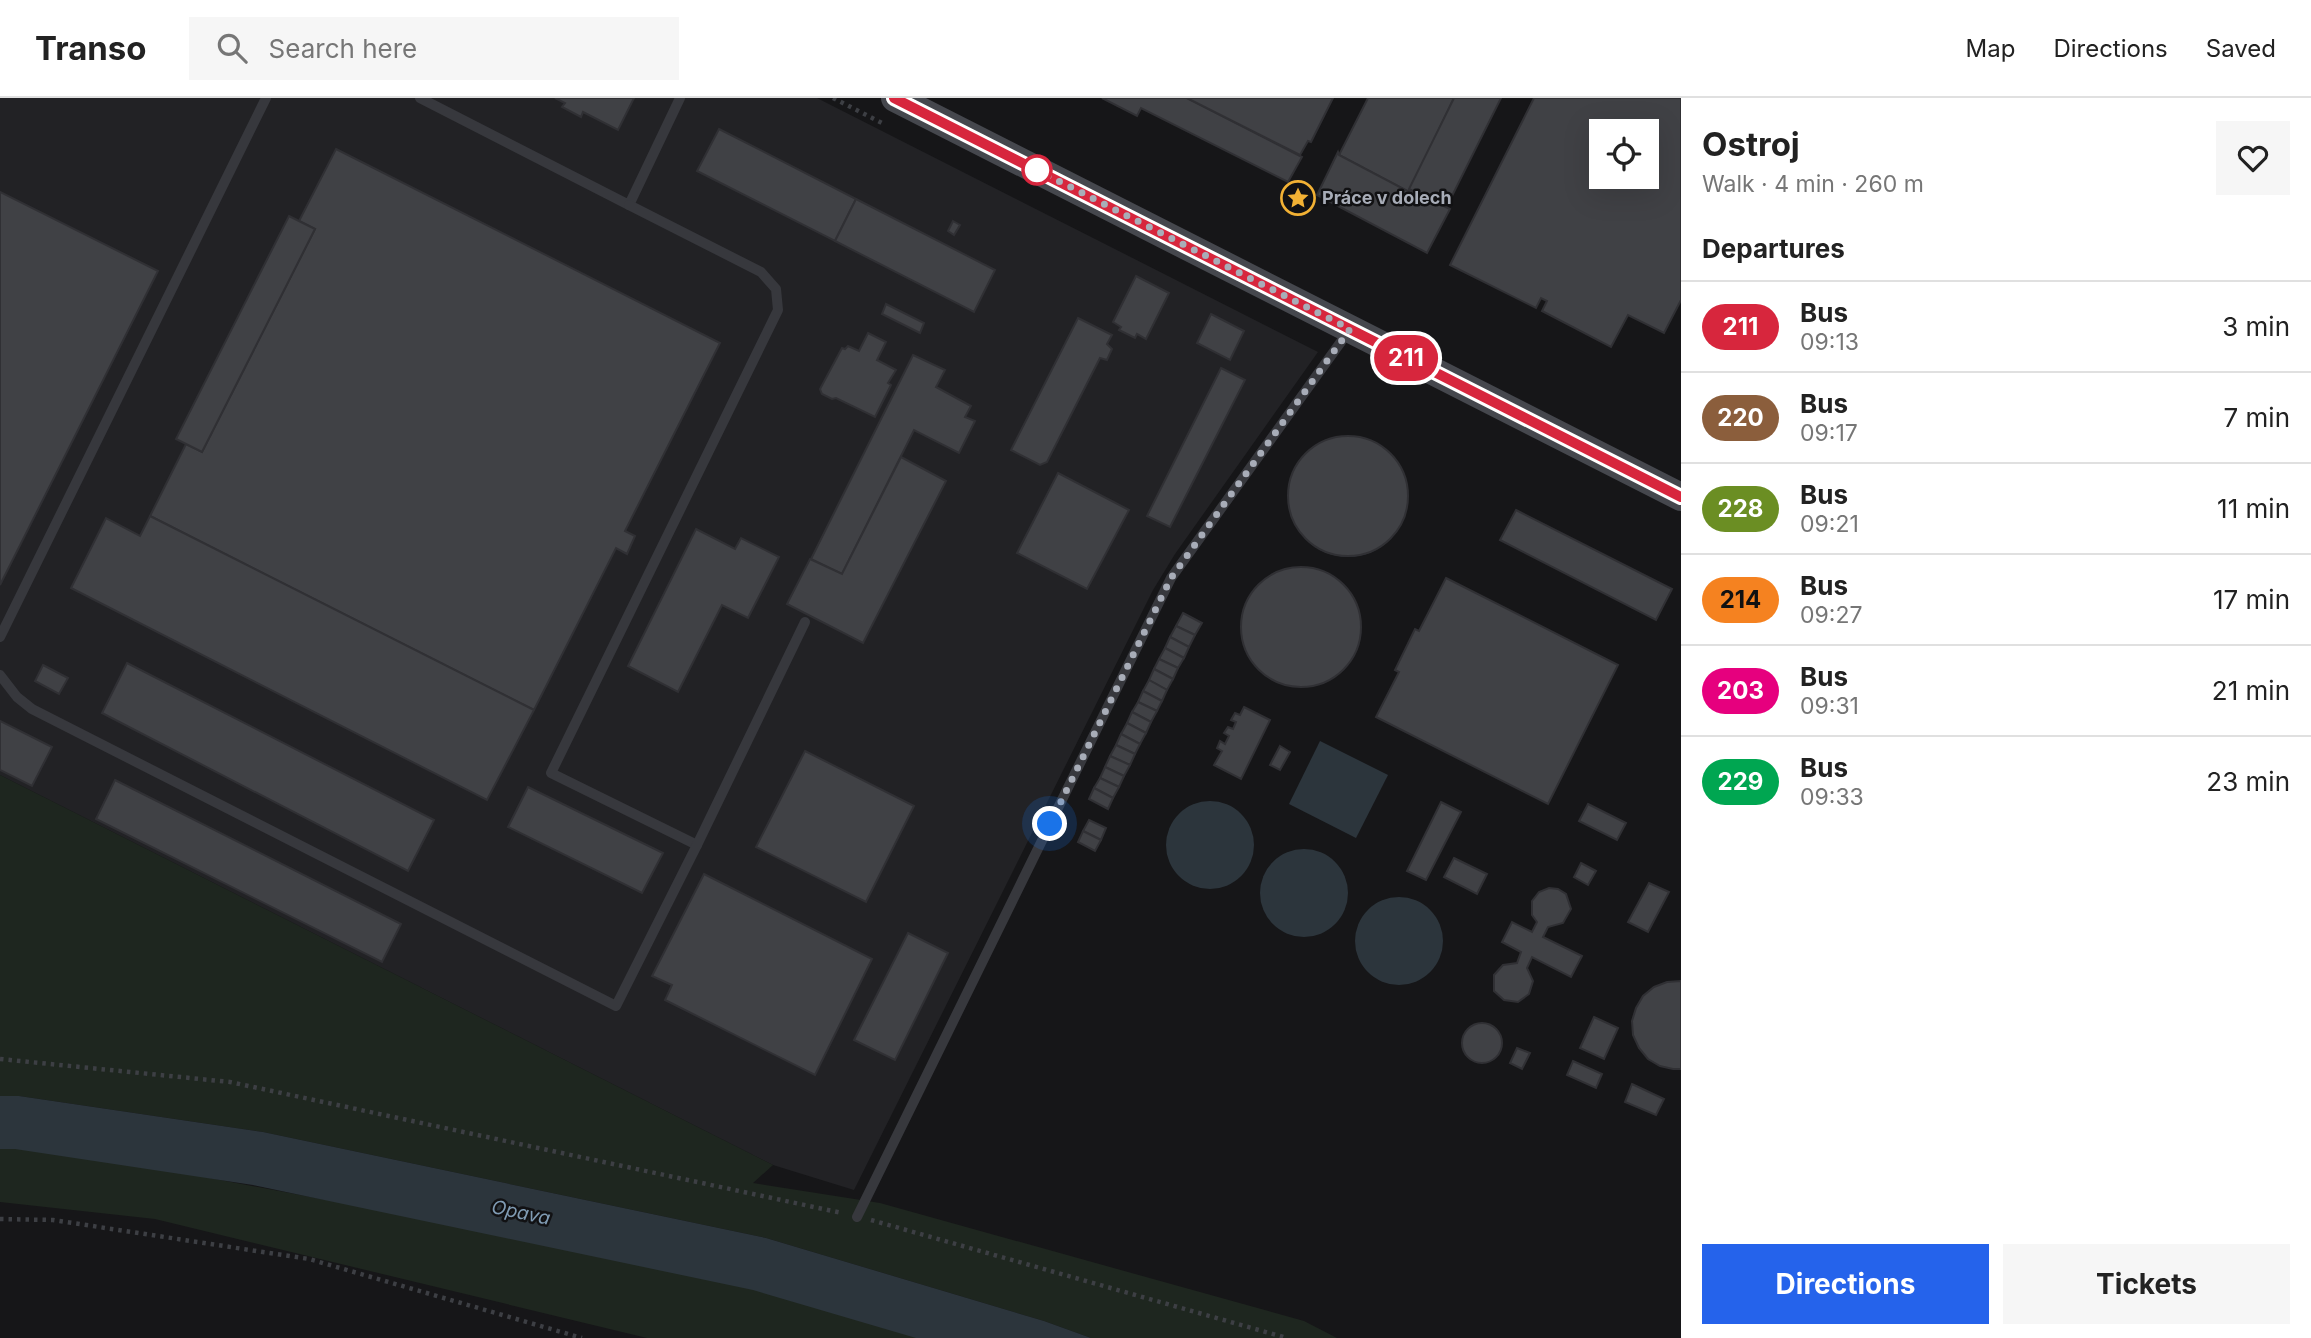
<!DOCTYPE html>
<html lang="en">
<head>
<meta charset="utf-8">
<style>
	body { margin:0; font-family:Inter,sans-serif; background:#f6f6f6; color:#222; height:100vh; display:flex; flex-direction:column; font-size:26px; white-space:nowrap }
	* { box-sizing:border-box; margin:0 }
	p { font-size:23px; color:#767676 }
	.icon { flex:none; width:38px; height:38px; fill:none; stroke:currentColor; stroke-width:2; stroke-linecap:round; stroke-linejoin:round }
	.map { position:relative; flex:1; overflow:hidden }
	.drawer { display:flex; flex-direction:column; background:#fff; width:630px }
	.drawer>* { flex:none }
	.badge { padding:0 14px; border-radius:23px; font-size:24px; line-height:46px }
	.fabs { position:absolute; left:1589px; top:21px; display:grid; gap:14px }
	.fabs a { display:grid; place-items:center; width:70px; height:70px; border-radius:0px; background:#fff; box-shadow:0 7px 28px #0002; font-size:35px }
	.you { position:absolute; width:35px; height:35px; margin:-18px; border:5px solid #fff; border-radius:50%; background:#1a73e8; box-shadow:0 0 0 10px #1a73e833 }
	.map>.badge { position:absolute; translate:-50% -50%; box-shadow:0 0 0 4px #fff }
	h2 { padding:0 21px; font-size:26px; line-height:63px }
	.round { display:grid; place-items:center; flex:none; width:74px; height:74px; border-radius:0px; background:#f6f6f6 }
	.headline { display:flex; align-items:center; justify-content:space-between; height:119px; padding:0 21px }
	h1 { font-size:33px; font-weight:700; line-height:52px }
	.action { display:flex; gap:14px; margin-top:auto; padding:14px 21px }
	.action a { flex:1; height:80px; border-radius:0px; background:#2563eb; color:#fff; font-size:28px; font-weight:700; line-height:80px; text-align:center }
	.action a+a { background:#f6f6f6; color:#222 }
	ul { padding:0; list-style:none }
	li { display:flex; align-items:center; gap:21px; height:91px; padding:0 21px; border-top:2px solid #e0e0e0 }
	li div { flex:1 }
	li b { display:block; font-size:26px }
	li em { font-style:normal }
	li .badge { min-width:77px; font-weight:700; text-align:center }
	header { display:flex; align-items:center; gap:42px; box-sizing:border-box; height:98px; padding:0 35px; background:#fff; border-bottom:2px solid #e0e0e0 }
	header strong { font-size:33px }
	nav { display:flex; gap:38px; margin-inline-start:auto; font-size:24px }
	.search { width:490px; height:63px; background:#f6f6f6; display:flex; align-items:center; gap:18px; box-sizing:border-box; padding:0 24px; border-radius:0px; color:#767676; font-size:26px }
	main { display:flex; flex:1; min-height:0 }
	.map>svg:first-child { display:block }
</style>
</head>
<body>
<header>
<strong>Transo</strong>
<div class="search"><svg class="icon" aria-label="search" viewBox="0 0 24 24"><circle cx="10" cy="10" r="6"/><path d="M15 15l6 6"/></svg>Search here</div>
<nav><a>Map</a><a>Directions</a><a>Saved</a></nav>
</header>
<main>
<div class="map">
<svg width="1681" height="1240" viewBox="0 0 1681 1240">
	<rect width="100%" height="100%" fill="#161618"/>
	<polygon fill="#222225" points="0,0 817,0 1318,254 1175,456 1153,492 854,1092 773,1067 0,677"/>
	<g fill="#1e261f">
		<polygon points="0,677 773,1067 753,1085 880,1105 1304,1223 1337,1240 1091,1240 1044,1223 766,1140 263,1034 19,998 0,998"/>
		<polygon points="0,1048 173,1073 566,1147 721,1182 926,1240 647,1240 155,1121 0,1104"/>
	</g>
	<g fill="#2c353c">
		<circle cx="1348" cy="400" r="59"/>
		<circle cx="1301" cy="528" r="59"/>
		<polygon points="1320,643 1388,677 1356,740 1289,706"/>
		<circle cx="1210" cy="747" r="44"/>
		<circle cx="1304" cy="795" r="44"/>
		<circle cx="1399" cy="843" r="44"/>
		<polygon points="0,998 19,998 263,1034 766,1140 1044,1223 1091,1240 916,1240 753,1192 253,1087 15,1051 0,1051"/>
	</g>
	<g fill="#404145" stroke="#303034" stroke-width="2" fill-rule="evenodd">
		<polygon points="555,0 634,0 618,32 583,14 581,19 562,9 565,5"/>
		<polygon points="1102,0 1187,0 1302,59 1288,84 1141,10 1137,18"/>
		<polygon points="1187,0 1333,0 1311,44 1308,43 1300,57"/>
		<polygon points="1368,0 1454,0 1409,94 1339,57"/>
		<polygon points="1454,0 1501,0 1446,110 1409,91"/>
		<path d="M1534,0H1681V202L1664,235L1628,217L1611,249L1542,213L1547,203L1541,200L1536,210L1450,167ZM1601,33H1647V79H1601Z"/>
		<polygon points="719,31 856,101 835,143 697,73"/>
		<polygon points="336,51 720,245 625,433 635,438 627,456 616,450 534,612 150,418 186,346 202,354 315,131 299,123"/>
		<polygon points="1338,54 1339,57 1409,94 1410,92 1450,111 1427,155 1317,97"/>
		<polygon points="0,94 158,173 0,487"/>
		<polygon points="856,101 995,172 974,214 835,143"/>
		<polygon points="289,118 315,131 202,354 176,341"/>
		<polygon points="953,123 960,127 954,137 948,133"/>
		<polygon points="1136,178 1169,195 1146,241 1137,236 1135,240 1119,232 1121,229 1113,224"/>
		<polygon points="886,206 924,225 920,235 882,216"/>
		<polygon points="1211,216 1244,233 1230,262 1197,245"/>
		<polygon points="1078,220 1112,237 1107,246 1112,251 1107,262 1100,260 1047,364 1040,367 1011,352"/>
		<polygon points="868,235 886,244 877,262 896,272 888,285 891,287 875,319 836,300 832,301 822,296 820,291 842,250 845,251 848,248 859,253"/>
		<polygon points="913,257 945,272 936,289 971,308 965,319 975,323 959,355 914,332 842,476 811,461"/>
		<polygon points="1221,270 1245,282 1170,429 1147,418"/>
		<circle cx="1348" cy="398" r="60"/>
		<polygon points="901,359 946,383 863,545 787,506 810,461 842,476"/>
		<polygon points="1058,375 1129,412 1087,491 1017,455"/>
		<polygon points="1516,412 1672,491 1656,522 1500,442"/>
		<polygon points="150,418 534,612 487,702 71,490 106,420 140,438"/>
		<polygon points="696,431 735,451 741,440 779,459 748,520 722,507 678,594 628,568"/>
		<circle cx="1301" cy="529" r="60"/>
		<polygon points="1446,480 1618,567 1548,706 1376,619 1399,574 1395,572 1415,531 1419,533"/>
		<polygon points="1183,515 1202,525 1195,537 1176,528"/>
		<polygon points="1176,528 1195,537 1189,549 1170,539"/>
		<polygon points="1170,539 1189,549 1184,560 1165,550"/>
		<polygon points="1165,550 1184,560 1178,570 1159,561"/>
		<polygon points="1159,561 1178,570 1173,581 1154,571"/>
		<polygon points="127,565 434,722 408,773 102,615"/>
		<polygon points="43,567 68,580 59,596 35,583"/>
		<polygon points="1154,571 1173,581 1167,592 1149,582"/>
		<polygon points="1149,582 1167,592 1162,603 1143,593"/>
		<polygon points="1143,593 1162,603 1157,613 1138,604"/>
		<polygon points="1138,604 1157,613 1151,624 1132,614"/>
		<polygon points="1244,609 1270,622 1241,681 1214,667 1222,653 1217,650 1220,643 1225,646 1229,638 1224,635 1228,629 1233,631 1236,624 1231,622 1235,615 1240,617"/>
		<polygon points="1132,614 1151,624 1146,635 1127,625"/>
		<polygon points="0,623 52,649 32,688 0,672"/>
		<polygon points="1127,625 1146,635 1140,646 1121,636"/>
		<polygon points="1121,636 1140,646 1135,656 1116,647"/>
		<polygon points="1116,647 1135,656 1130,667 1110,658"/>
		<polygon points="1280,648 1290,654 1280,672 1270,667"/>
		<polygon points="805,653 914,708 866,804 756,749"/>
		<polygon points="1110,658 1130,667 1124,678 1105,669"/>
		<polygon points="1105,669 1124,678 1119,689 1100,680"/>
		<polygon points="1100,680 1119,689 1113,700 1094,690"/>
		<polygon points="115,682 401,826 382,864 96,721"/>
		<polygon points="528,689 663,755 642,795 508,729"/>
		<polygon points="1094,690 1113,700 1108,711 1089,701"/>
		<polygon points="1441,704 1461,714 1426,782 1407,773"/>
		<polygon points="1588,706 1626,725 1617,742 1579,723"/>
		<polygon points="1089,722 1106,730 1101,742 1083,733"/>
		<polygon points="1083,733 1101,742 1095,753 1078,744"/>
		<polygon points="1454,760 1487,776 1477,796 1444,779"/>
		<polygon points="1581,765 1596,773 1588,787 1574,779"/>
		<polygon points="704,776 872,861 815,977 665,902 672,887 652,878"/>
		<polygon points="1649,785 1669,794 1648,834 1628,824"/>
		<polygon points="1549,790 1558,791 1566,796 1571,811 1563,825 1548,829 1543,839 1582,858 1571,879 1532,859 1527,870 1533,883 1529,896 1518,904 1504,902 1494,893 1494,877 1503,867 1517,865 1521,854 1502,844 1512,824 1532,834 1537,824 1532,817 1532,803 1539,794"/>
		<polygon points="908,835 948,855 895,962 854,942"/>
		<polygon points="1681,883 1681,971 1673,971 1660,968 1648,961 1639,950 1633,937 1632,923 1636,910 1643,898 1654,889 1667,884"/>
		<polygon points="1594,919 1618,930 1604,961 1580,950"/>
		<circle cx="1482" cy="945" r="20"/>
		<polygon points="1517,950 1530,955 1522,971 1510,965"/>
		<polygon points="1573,963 1602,976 1596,990 1567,977"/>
		<polygon points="1632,986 1664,1001 1656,1017 1625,1004"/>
	</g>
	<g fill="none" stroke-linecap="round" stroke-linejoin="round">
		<g stroke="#3d3f44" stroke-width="4.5" stroke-dasharray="3.5 5" stroke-linecap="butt">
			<polyline points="833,0 884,26"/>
			<polyline points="0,961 230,984 842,1115"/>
			<polyline points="0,1121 53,1122 309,1161 582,1240"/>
			<polyline points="871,1122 1287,1240"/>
		</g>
		<g stroke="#37383d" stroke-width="10">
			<polyline points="420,0 629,107 680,0"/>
			<polyline points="629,107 761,174 776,191 778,212 551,675 697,747"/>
			<polyline points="0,539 266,0"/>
			<polyline points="0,577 17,599 32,611 616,908 697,747 805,524"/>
			<polyline points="857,1119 1171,480 1348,234"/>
		</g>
		<polyline stroke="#45474d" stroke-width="28" points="895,0 1681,399"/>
	</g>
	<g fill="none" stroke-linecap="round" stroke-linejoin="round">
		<g stroke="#fff" stroke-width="16">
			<polyline id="line" points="894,0 1681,399"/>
		</g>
		<use href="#line" stroke="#d7263d" stroke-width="10"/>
		<polyline stroke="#a8adb8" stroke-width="7" stroke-dasharray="0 12.6" points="1037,72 1350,231 1171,480 1050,726"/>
	</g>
	<defs>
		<g id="sight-ring" transform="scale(1.75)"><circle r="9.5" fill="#111113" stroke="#f2b134" stroke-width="1.5"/><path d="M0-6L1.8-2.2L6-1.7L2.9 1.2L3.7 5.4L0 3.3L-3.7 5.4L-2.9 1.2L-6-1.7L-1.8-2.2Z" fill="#f2b134"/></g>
	</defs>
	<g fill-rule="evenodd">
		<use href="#sight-ring" x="1298" y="100"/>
	</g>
	<circle fill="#fff" stroke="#d7263d" stroke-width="3.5" cx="1037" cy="72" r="14"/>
	<g text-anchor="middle" stroke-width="5" stroke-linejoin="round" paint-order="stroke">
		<g font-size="18" font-weight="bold" fill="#a8adb8" stroke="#111113" text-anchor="start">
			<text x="1322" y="106">Práce v dolech</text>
		</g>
		<g font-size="19" font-style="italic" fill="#7f9bb3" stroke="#111113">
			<text transform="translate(521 1114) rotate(12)" y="7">Opava</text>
		</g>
	</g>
</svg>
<div class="fabs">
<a><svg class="icon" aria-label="locate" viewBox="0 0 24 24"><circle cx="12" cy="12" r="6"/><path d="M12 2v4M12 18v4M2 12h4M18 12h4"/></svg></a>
</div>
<div class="you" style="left:1050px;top:726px"></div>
<b class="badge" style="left:1406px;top:260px;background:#d7263d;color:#fff">211</b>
</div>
<section class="drawer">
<div class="headline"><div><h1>Ostroj</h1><p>Walk · 4 min · 260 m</p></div><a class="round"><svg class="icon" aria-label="heart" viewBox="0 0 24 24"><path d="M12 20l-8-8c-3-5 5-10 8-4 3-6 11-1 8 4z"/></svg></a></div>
<h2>Departures</h2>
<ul>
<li><span class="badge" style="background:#d7263d;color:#fff">211</span><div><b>Bus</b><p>09:13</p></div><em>3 min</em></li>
<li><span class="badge" style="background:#8b5e3c;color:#fff">220</span><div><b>Bus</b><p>09:17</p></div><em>7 min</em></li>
<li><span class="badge" style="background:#6b8e23;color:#fff">228</span><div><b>Bus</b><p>09:21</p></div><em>11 min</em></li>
<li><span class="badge" style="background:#f58220;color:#111">214</span><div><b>Bus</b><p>09:27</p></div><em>17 min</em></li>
<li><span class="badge" style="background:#e6007e;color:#fff">203</span><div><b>Bus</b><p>09:31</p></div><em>21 min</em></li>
<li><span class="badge" style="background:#00a651;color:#fff">229</span><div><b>Bus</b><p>09:33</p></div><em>23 min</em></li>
</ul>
<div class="action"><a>Directions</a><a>Tickets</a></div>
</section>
</main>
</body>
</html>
